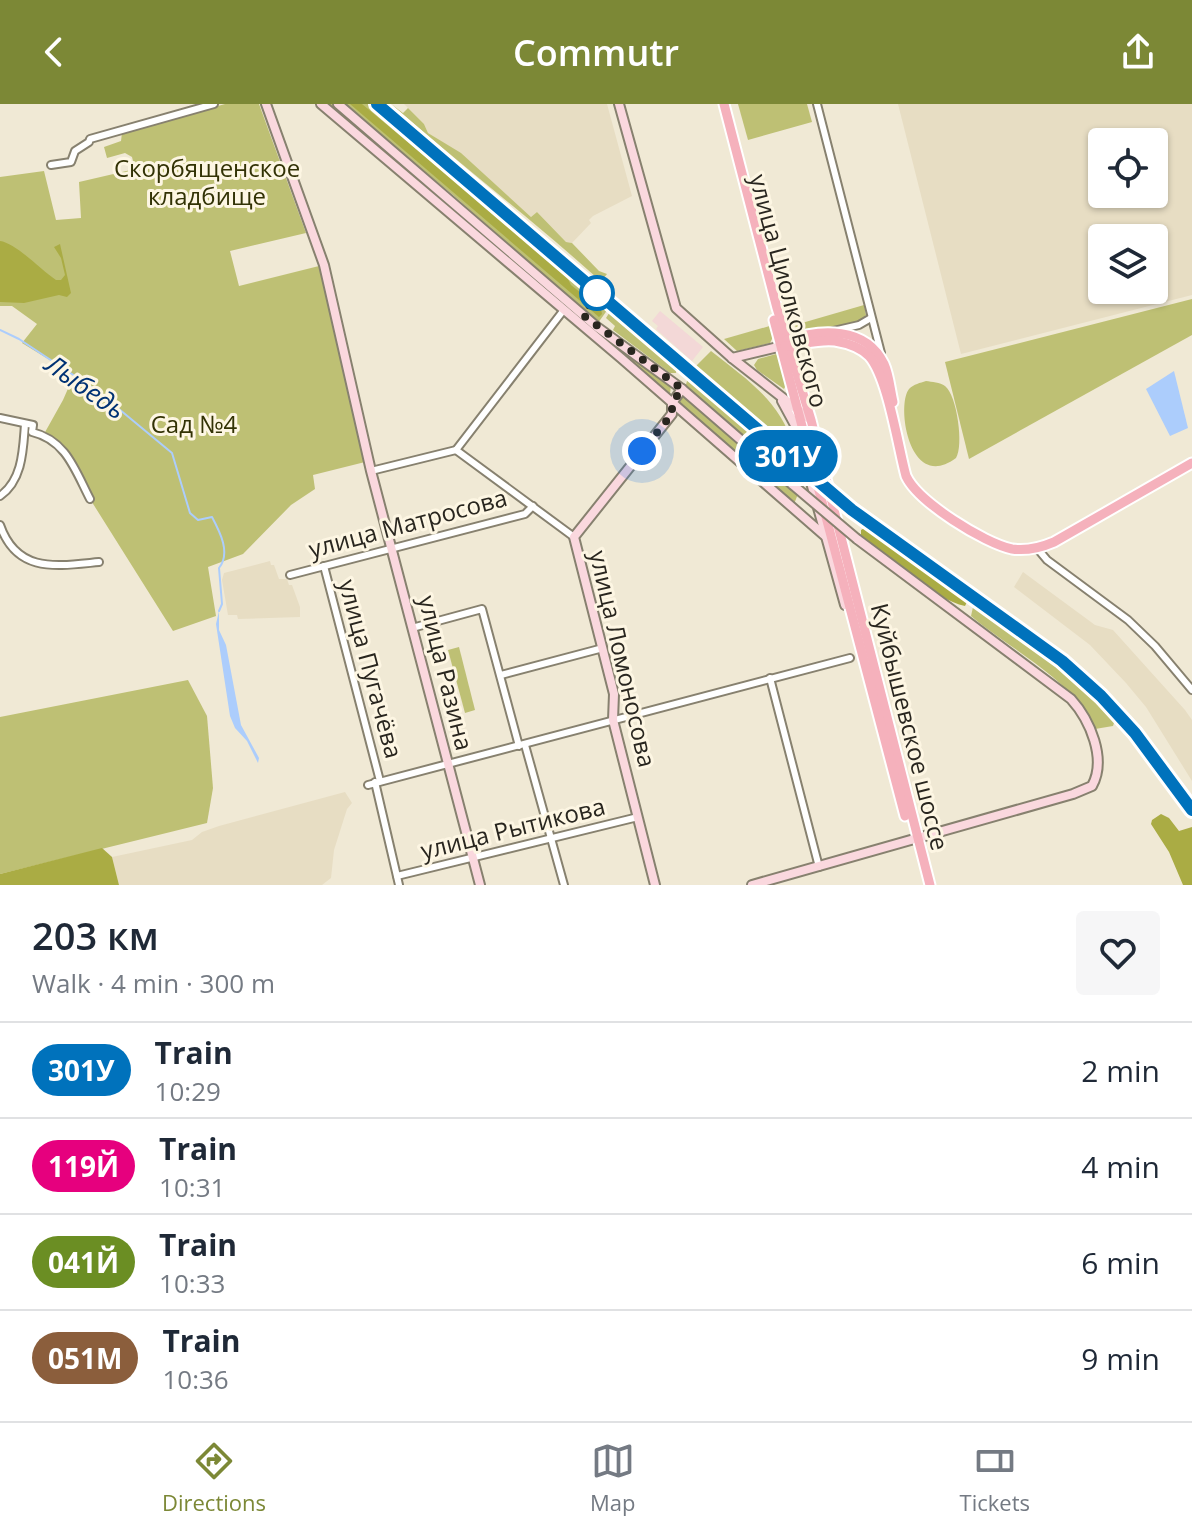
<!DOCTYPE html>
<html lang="en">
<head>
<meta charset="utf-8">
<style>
	body { margin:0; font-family:"Open Sans",sans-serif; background:#f6f6f7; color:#1f2937; height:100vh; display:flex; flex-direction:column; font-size:30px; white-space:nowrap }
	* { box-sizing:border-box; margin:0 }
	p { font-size:26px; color:#747a83 }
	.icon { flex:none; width:44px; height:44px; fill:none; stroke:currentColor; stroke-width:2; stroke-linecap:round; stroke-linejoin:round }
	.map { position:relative; height:781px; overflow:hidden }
	.sheet { display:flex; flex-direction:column; background:#fff; flex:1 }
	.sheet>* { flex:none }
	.badge { padding:0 16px; border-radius:26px; font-size:28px; line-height:52px }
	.controls { position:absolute; left:1088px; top:24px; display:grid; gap:16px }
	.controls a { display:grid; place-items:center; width:80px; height:80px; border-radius:8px; background:#fff; box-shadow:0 2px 6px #0004; font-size:40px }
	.you { position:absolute; width:40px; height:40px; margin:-20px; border:6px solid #fff; border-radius:50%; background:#1a73e8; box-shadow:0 0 0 12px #1a73e833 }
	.map>.badge { position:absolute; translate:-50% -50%; box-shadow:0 0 0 4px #fff }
	.round { display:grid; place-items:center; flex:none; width:84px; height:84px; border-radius:8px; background:#f6f6f7 }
	.headline { display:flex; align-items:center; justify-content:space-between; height:136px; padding:0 32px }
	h1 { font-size:38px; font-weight:600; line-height:60px }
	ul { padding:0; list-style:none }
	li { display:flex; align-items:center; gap:24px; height:96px; padding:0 32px; border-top:2px solid #e0e1e3 }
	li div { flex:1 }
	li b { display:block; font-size:30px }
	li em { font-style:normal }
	li .badge { min-width:88px; font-weight:700; text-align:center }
	header { display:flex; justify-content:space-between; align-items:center; height:104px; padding:0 32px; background:#7c8836; color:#fff; font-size:36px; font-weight:600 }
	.tabs { display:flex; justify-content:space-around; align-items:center; height:112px; border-top:2px solid #e0e1e3; background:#fff; font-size:22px; color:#747a83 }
	.tabs a { display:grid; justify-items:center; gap:4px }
	.tabs .on { color:#7c8836 }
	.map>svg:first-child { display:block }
</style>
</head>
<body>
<header><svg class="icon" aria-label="back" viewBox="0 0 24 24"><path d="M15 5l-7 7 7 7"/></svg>Commutr<svg class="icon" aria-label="share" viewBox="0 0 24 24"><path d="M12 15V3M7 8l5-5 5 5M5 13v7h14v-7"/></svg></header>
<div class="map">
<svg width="1192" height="781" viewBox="0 0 1192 781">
	<rect width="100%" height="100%" fill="#f0e9d5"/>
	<polygon fill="#f3d8d7" points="660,207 703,243 692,257 656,225 658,222 652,217"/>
	<g fill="#e7ddc3" fill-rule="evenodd">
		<polygon points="404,0 607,0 632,92 593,112 589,116 591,119 572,139 566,138 537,108 531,113 461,50 428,29 424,20"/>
		<path d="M898,0H1192V191L961,250ZM1154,38V90H1102V38ZM1154,134V186H1102V134Z"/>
		<polygon points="270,457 271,461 274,461 279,475 287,475 289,481 292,481 300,503 300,513 238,515 237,511 228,511 222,476 224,469"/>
		<polygon points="1023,468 1095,521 1113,526 1185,606 1192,616 1192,677 1146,603 1126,579 1090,541 1014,483"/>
		<polygon points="345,688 352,699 347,705 334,746 331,774 322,781 119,781 112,753 192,736 202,728 219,722"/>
	</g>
	<g fill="#bec074">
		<polygon points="225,0 259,0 306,129 230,147 239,182 319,162 365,358 313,371 315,385 291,401 243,450 208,463 216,512 173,527 90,395 64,344 44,330 63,296 74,271 22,239 37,220 12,202 0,202 0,73 44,67 56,116 81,114 79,78 135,65 132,53 125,49 107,54 104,43 121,37 122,29"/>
		<polygon points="325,0 332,0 671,280 670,291"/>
		<polygon points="343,0 373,0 415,34 608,205 598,219 453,91"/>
		<path d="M391,0L403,9L408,4L424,20L428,29L461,49L531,113L537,108L566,138L572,139L599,167L607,170L603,175L598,171L596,173C529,113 458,59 391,0Z"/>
		<polygon points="738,0 807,0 812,18 748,36"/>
		<polygon points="1192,195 1192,231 969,355 945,258"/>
		<polygon points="864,201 866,211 862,218 797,228 795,221"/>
		<polygon points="611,206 676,260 676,269 670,269 613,226 615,222 606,214"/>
		<polygon points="773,221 775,229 770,239 737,247 724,235"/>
		<path d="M711,247C746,275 781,297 793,342L786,337L784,339L695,263Z"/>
		<polygon points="776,250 779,252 787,279 784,285 757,266 754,261 758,255"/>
		<polygon points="689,270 791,358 792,366 788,365 788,374 685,284"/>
		<path d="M926,277C932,278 940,278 945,282C957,291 964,342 956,354C909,389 896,301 909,285C914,280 920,279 926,277Z"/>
		<polygon points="684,291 798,390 794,400 678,301"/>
		<path d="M973,503H977L1071,574L1115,616L1113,622L1095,625C1080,581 1007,543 971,512Z"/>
		<polygon points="459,543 475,606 465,609 448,546"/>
		<polygon points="188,576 207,612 213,684 207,719 0,770 0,613"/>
	</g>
	<g fill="#aaac44">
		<polygon points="350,0 362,0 565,169 571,181 601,205 602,210 599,213"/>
		<path d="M0,137C16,139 41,166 56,176H61L65,171L61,154L54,143L60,140L71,189L67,193L59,191L24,199L0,198Z"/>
		<path d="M866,423L965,493L967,498L965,502C935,496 886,452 861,431V426Z"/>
		<polygon points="1161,710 1169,714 1179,727 1192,723 1192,781 1183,781 1169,748 1151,720 1152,716"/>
		<polygon points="102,744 112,753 119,781 0,781 0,770"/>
	</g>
	<g fill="#accdfc">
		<polygon points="1174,267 1188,324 1170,332 1146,285"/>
		<polygon points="219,507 219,526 226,541 241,621 259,654 258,659 247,637 235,624 230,612 216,520"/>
	</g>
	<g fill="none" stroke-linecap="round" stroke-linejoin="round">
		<path stroke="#accdfc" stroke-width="2" d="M0,226L19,235L96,286L172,349L190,409L198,416L212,413C220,428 231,449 219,464L222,500L219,507"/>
		<g stroke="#87816f" stroke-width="10">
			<g id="street">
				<polyline points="817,0 881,249"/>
				<polyline points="51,61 71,58 75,47 89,38 90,35 214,0"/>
				<polyline points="833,227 859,221 871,214"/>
				<path d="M0,314L33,321L32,328C66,336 75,366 90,395"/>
				<polyline points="456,346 574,433"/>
				<polyline points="371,367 456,346 563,207"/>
				<path d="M0,392C23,376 23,345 25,320"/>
				<path d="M0,421C17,470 57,462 99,458"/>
				<polyline points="1037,444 1047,456 1128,516 1155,542 1192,586"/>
				<polyline points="324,462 380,677"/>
				<polyline points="290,471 525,410 533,402"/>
				<polyline points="412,524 482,505 519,642"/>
				<polyline points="501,571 603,544"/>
				<polyline points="770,574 819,763"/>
				<polyline points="525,641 564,781"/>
				<polyline points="375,678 399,781"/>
				<polyline points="368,681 850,554"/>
				<polyline points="397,772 638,713"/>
			</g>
		</g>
		<g stroke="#87816f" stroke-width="12">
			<g id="secondary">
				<polyline points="266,0 324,161 371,367 480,781"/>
				<polyline points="321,0 621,254 824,431"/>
				<polyline points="338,0 597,223 682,285 793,381"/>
				<polyline points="619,0 676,204 732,254 811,316"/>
				<polyline points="732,254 782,242"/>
				<polyline points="782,297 795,321 845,501"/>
				<polyline points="655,781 613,616 614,590 574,433 672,310 672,299 682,285"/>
				<path d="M752,781L1073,690L1092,682C1107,655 1090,616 1071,595L857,435"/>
			</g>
		</g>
		<g stroke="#fff" stroke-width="13">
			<g id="primary">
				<polyline points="724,0 777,204 811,316 930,781"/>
				<polyline points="774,216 905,712"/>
				<path d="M787,236C820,225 866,222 884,260C889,271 890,285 893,298"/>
				<path d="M785,242C802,241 817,235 835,237C847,239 860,243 869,252C888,273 898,343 906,372C918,398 984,439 1012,445C1026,447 1040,444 1054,438L1192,359"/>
			</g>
		</g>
		<use href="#street" stroke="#fff" stroke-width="6"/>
		<use href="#secondary" stroke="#fad8de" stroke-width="8"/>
		<use href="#primary" stroke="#f5b1bc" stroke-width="9"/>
		<g stroke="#4e4a41" stroke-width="5">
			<polyline id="rail" points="377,0 852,406 1062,557 1101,592 1135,629 1192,706"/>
		</g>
		<use href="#rail" stroke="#fdf6e3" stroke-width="2" stroke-dasharray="6" stroke-linecap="butt"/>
		<g stroke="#87816f" stroke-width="12" stroke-linecap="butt">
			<polyline id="secondary-bridge" points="793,381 857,435"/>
		</g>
		<use href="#secondary-bridge" stroke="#fad8de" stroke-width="8"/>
	</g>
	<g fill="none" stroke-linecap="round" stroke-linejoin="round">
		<g stroke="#fff" stroke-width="18">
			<polyline id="line" points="377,0 852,406 1062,557 1101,592 1135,629 1192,706"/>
		</g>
		<use href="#line" stroke="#0072bc" stroke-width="12"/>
		<polyline stroke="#29261f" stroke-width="8" stroke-dasharray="0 14.4" points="597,189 583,211 682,285 672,299 672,310 642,347"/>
	</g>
	<circle fill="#fff" stroke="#0072bc" stroke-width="4" cx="597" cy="189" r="16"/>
	<g text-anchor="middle" stroke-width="6" stroke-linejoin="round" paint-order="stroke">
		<g font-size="24" fill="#323205" stroke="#fdf6e3">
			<text x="207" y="73">Скорбященское<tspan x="207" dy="28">кладбище</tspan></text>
			<text x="194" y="329">Сад №4</text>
		</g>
		<g font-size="24" fill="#29261f" stroke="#fdf6e3">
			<text transform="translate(788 187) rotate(75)" y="8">улица Циолковского</text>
			<text transform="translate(408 420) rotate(-15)" y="8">улица Матросова</text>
			<text transform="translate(622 555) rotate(77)" y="8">улица Ломоносова</text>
			<text transform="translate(370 565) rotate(75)" y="8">улица Пугачёва</text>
			<text transform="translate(445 569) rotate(76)" y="8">улица Разина</text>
			<text transform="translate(909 623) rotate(76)" y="8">Куйбышевское шоссе</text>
			<text transform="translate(513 725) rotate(-14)" y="8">улица Рытикова</text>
		</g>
		<g font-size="26" font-style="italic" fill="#003274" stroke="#fdf6e3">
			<text transform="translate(85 283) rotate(35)" y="9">Лыбедь</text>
		</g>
	</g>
</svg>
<div class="controls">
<a><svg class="icon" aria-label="locate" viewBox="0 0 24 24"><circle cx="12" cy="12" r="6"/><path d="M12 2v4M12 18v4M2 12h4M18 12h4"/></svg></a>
<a><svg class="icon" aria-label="layers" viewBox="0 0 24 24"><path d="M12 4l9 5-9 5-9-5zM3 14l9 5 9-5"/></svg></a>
</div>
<div class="you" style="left:642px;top:347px"></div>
<b class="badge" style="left:788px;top:352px;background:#0072bc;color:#fff">301У</b>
</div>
<section class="sheet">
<div class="headline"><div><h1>203 км</h1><p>Walk · 4 min · 300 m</p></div><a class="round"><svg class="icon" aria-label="heart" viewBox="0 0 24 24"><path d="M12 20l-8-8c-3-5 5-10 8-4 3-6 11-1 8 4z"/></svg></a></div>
<ul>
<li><span class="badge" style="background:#0072bc;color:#fff">301У</span><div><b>Train</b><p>10:29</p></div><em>2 min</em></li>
<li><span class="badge" style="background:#e6007e;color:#fff">119Й</span><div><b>Train</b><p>10:31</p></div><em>4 min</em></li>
<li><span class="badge" style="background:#6b8e23;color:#fff">041Й</span><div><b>Train</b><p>10:33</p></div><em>6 min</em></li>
<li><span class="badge" style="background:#8b5e3c;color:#fff">051М</span><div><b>Train</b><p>10:36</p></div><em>9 min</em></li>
</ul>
</section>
<nav class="tabs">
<a class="on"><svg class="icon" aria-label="directions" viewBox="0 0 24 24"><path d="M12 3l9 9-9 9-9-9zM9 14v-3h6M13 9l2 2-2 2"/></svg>Directions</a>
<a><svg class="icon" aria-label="map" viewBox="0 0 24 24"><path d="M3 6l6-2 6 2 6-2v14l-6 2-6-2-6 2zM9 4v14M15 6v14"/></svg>Map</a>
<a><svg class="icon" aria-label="tickets" viewBox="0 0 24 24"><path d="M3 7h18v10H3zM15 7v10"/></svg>Tickets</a>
</nav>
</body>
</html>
